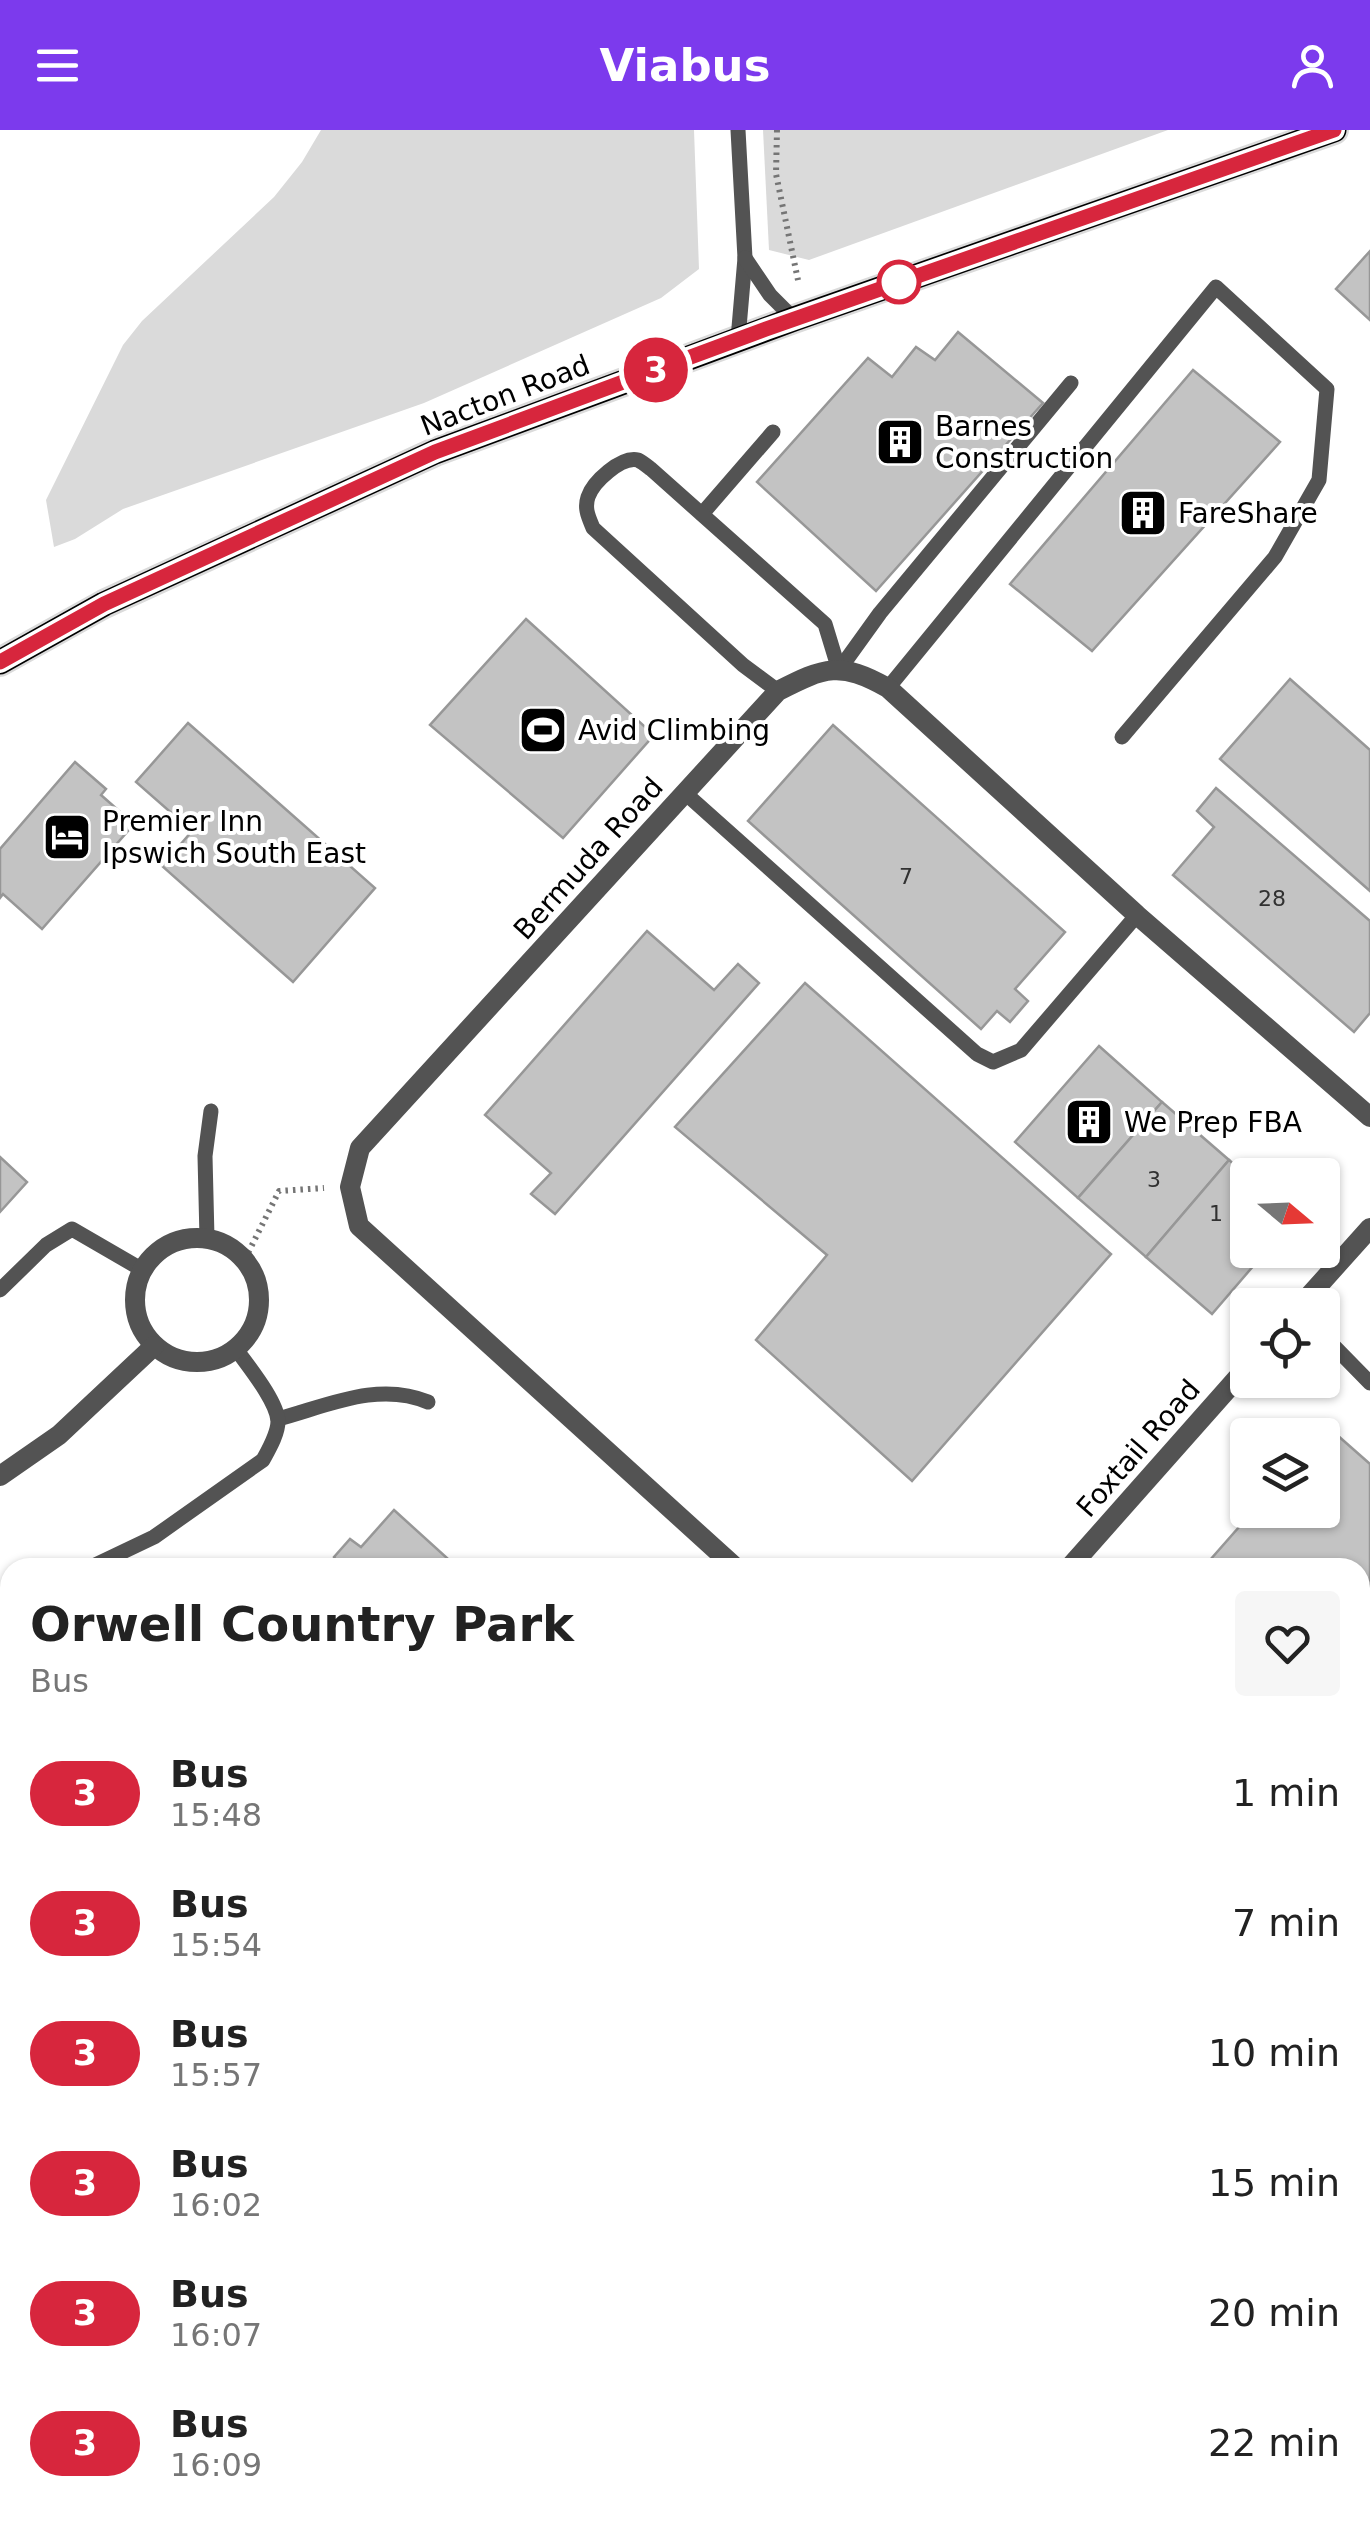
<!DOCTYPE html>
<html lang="en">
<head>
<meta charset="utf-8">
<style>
	body { margin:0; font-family:"DejaVu Sans",sans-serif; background:#f6f6f6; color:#222; height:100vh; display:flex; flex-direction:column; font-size:38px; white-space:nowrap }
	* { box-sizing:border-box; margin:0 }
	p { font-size:32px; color:#767676 }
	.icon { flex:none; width:55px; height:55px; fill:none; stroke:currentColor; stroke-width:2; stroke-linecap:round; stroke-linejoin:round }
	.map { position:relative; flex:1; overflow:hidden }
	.sheet { position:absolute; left:0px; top:1428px; width:1370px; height:972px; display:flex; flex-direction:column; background:#fff; border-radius:30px 30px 0 0; box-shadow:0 2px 8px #0004 }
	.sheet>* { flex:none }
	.badge { padding:0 20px; border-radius:32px; font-size:35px; line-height:65px }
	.needle { width:65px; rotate:109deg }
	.buttons { position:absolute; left:1230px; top:1028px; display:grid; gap:20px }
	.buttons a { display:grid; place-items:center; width:110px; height:110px; border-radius:10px; background:#fff; box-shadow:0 2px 8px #0004; font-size:50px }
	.map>.badge { position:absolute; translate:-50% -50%; box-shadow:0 0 0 5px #fff }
	.round { display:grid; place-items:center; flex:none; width:105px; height:105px; border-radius:10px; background:#f6f6f6 }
	.headline { display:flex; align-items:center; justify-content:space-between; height:170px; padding:0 30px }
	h1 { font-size:48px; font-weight:800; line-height:75px }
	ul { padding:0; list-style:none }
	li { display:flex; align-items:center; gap:30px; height:130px; padding:0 30px }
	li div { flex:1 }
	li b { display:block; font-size:38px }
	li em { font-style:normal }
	li .badge { min-width:110px; font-weight:700; text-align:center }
	header { display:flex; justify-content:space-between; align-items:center; height:130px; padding:0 30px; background:#7c3aed; color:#fff; font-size:45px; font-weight:800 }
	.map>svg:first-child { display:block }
</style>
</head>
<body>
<header><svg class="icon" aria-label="menu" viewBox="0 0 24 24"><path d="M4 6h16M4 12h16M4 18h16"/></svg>Viabus<svg class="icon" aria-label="person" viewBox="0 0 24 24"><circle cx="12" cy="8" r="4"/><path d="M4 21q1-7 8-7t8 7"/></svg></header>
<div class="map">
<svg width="1370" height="2398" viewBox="0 0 1370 2398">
	<rect width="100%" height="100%" fill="#fff"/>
	<g fill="#dadada">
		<polygon points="321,0 694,0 699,139 661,168 424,273 123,379 75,409 54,417 46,370 123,215 142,191 274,67 302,32"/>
		<polygon points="763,0 1168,0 809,130 769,120"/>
	</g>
	<g fill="#c3c3c3" stroke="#979797" stroke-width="2.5">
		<polygon points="1370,121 1370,190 1336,159"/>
		<polygon points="958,202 1043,273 876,461 757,352 868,228 892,247 916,217 935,230"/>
		<polygon points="1193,240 1280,312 1092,521 1010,454"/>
		<polygon points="526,489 654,605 563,708 430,595"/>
		<polygon points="1290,549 1370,620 1370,761 1220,629"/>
		<polygon points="188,593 375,758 293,852 162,736 192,701 136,652"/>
		<polygon points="833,595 1065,802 1015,859 1028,871 1010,892 997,881 981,899 748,691"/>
		<polygon points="75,632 106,659 101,665 134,694 42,799 3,764 0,768 0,719"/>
		<polygon points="1216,658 1370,791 1370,883 1354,902 1173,745 1214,697 1197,681"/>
		<polygon points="647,801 714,860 738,834 759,853 555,1084 531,1064 551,1043 485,985"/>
		<polygon points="805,853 1111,1124 912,1351 756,1210 827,1125 675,997"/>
		<polygon points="1099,916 1162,972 1078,1068 1015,1012"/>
		<polygon points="1162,972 1229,1030 1146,1127 1078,1068"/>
		<polygon points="0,1027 27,1052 0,1082"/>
		<polygon points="1229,1030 1248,1046 1248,1120 1267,1120 1212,1184 1146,1127"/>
		<polygon points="1328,1297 1370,1334 1370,1781 1360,1772 1360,1438 1203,1438 1254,1380 1322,1380 1321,1305"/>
		<polygon points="394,1380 458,1438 342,1438 334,1427 350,1409 361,1417"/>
		<polygon points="710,2390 966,2390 959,2398 702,2398"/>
	</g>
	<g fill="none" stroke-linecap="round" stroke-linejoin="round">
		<g stroke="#dbdbdb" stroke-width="30">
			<polyline id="primary" points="0,532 104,474 435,322 794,189 1334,0"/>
		</g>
		<g stroke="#757575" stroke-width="6" stroke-dasharray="2.5 5" stroke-linecap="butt">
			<polyline points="777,0 776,44 799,155"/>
			<polyline points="245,1129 279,1061 324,1058"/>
		</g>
		<g stroke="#535353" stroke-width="15">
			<polyline points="738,0 745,128 738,209"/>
			<polyline points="745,128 770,165 794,189"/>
			<polyline points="702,384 773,302"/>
			<polyline points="839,540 880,483 1071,253"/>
			<polyline points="888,558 1216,157 1327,259 1319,350 1275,427 1122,607"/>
			<path d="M778,561L743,535L593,398C589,388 584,379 588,367C593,352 621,326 638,330C642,332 647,336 651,339L825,494L839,540"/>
			<polyline points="685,663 977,924 993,932 1021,920 1137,785"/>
			<polyline points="207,1108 205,1026 211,981"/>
			<polyline points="0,1160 46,1115 72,1099 141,1139"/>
			<polyline points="1322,1204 1370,1253"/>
			<path d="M278,1289C327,1276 378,1251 428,1272"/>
			<path d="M89,1438L154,1407L263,1330C269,1319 278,1304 278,1291C277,1271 248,1236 236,1219"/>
			<polyline points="0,1523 10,1510"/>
			<polyline points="0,1601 10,1610"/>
			<polyline points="0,1891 10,1893"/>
			<polyline points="185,2390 195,2398"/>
			<polyline points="471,2398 478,2390"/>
			<polyline points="596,2398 603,2390"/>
			<polyline points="1033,2398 1040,2390"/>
		</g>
		<g stroke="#535353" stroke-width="20">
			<circle cx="197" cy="1170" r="62"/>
			<polyline points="1301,1175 1370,1098"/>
			<polyline points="0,1346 59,1305 154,1216"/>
			<path d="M736,1438L359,1096L350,1057L360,1018L778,561C825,537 840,531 888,558L1137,785L1370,987"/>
			<polyline points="1069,1438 1248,1236"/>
			<polyline points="1360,1993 1370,2002"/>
			<polyline points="1360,2193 1370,2182"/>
			<polyline points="1175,2398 1182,2390"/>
		</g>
		<use href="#primary" stroke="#000" stroke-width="25"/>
	</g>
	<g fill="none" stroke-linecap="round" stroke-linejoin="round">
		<g stroke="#fff" stroke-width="22">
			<polyline id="line" points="0,532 104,474 435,322 766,199 1334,0"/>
		</g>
		<use href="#line" stroke="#d7263d" stroke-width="15"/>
	</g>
	<defs>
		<g id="building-square" transform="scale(2.5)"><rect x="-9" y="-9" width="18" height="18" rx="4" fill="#000" stroke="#fff"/><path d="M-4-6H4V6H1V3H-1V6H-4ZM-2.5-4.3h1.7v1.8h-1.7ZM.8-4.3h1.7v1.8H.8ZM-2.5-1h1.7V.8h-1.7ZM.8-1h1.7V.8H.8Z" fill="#fff"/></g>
		<g id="stadium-square" transform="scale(2.5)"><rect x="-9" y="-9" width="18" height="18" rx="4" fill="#000" stroke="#fff"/><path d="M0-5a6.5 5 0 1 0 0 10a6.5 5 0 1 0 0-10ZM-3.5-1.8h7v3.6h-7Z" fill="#fff"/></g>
		<g id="hotel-square" transform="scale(2.5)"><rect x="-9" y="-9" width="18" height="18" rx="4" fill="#000" stroke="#fff"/><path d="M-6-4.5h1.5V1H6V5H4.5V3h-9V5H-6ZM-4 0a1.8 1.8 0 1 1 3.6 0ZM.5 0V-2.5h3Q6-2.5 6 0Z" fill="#fff"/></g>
	</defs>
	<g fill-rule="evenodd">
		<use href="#building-square" x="900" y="312"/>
		<use href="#building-square" x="1143" y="383"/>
		<use href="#stadium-square" x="543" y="600"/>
		<use href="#hotel-square" x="67" y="707"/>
		<use href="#building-square" x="1089" y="992"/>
	</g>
	<circle fill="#fff" stroke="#d7263d" stroke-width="5" cx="899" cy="152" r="20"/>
	<g text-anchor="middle" stroke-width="8" stroke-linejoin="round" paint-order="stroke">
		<g font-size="22" fill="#313131">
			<text x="906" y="754">7</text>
			<text x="1272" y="776">28</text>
			<text x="1154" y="1057">3</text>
			<text x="1216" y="1091">1</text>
		</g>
		<g font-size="28" fill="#000" stroke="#fff">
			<text transform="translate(505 265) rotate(-21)" y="10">Nacton Road</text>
			<text transform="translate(588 728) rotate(-48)" y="10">Bermuda Road</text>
			<text transform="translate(1138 1318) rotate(-49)" y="10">Foxtail Road</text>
		</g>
		<g font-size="28" fill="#000" stroke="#fff" text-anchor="start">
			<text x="935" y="306">Barnes<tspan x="935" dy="32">Construction</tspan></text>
			<text x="1178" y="393">FareShare</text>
			<text x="578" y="610">Avid Climbing</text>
			<text x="102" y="701">Premier Inn<tspan x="102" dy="32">Ipswich South East</tspan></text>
			<text x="1124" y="1002">We Prep FBA</text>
		</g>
	</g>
</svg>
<div class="buttons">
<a><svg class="needle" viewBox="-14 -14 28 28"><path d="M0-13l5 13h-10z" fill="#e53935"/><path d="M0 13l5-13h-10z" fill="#767676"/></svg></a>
<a><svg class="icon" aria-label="locate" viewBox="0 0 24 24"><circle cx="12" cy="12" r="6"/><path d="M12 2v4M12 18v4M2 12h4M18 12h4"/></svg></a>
<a><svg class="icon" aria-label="layers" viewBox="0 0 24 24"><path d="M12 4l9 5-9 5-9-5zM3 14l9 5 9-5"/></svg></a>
</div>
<b class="badge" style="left:656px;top:240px;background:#d7263d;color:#fff">3</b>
<section class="sheet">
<div class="headline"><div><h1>Orwell Country Park</h1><p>Bus</p></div><a class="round"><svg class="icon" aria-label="heart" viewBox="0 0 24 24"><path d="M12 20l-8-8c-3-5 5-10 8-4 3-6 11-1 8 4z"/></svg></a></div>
<ul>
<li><span class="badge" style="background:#d7263d;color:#fff">3</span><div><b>Bus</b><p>15:48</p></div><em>1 min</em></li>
<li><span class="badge" style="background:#d7263d;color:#fff">3</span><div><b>Bus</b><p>15:54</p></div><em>7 min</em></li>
<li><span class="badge" style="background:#d7263d;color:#fff">3</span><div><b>Bus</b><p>15:57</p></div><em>10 min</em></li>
<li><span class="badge" style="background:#d7263d;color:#fff">3</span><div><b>Bus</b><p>16:02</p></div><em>15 min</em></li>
<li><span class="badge" style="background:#d7263d;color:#fff">3</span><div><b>Bus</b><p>16:07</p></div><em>20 min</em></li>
<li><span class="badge" style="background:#d7263d;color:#fff">3</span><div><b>Bus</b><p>16:09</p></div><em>22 min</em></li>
</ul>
</section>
</div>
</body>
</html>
